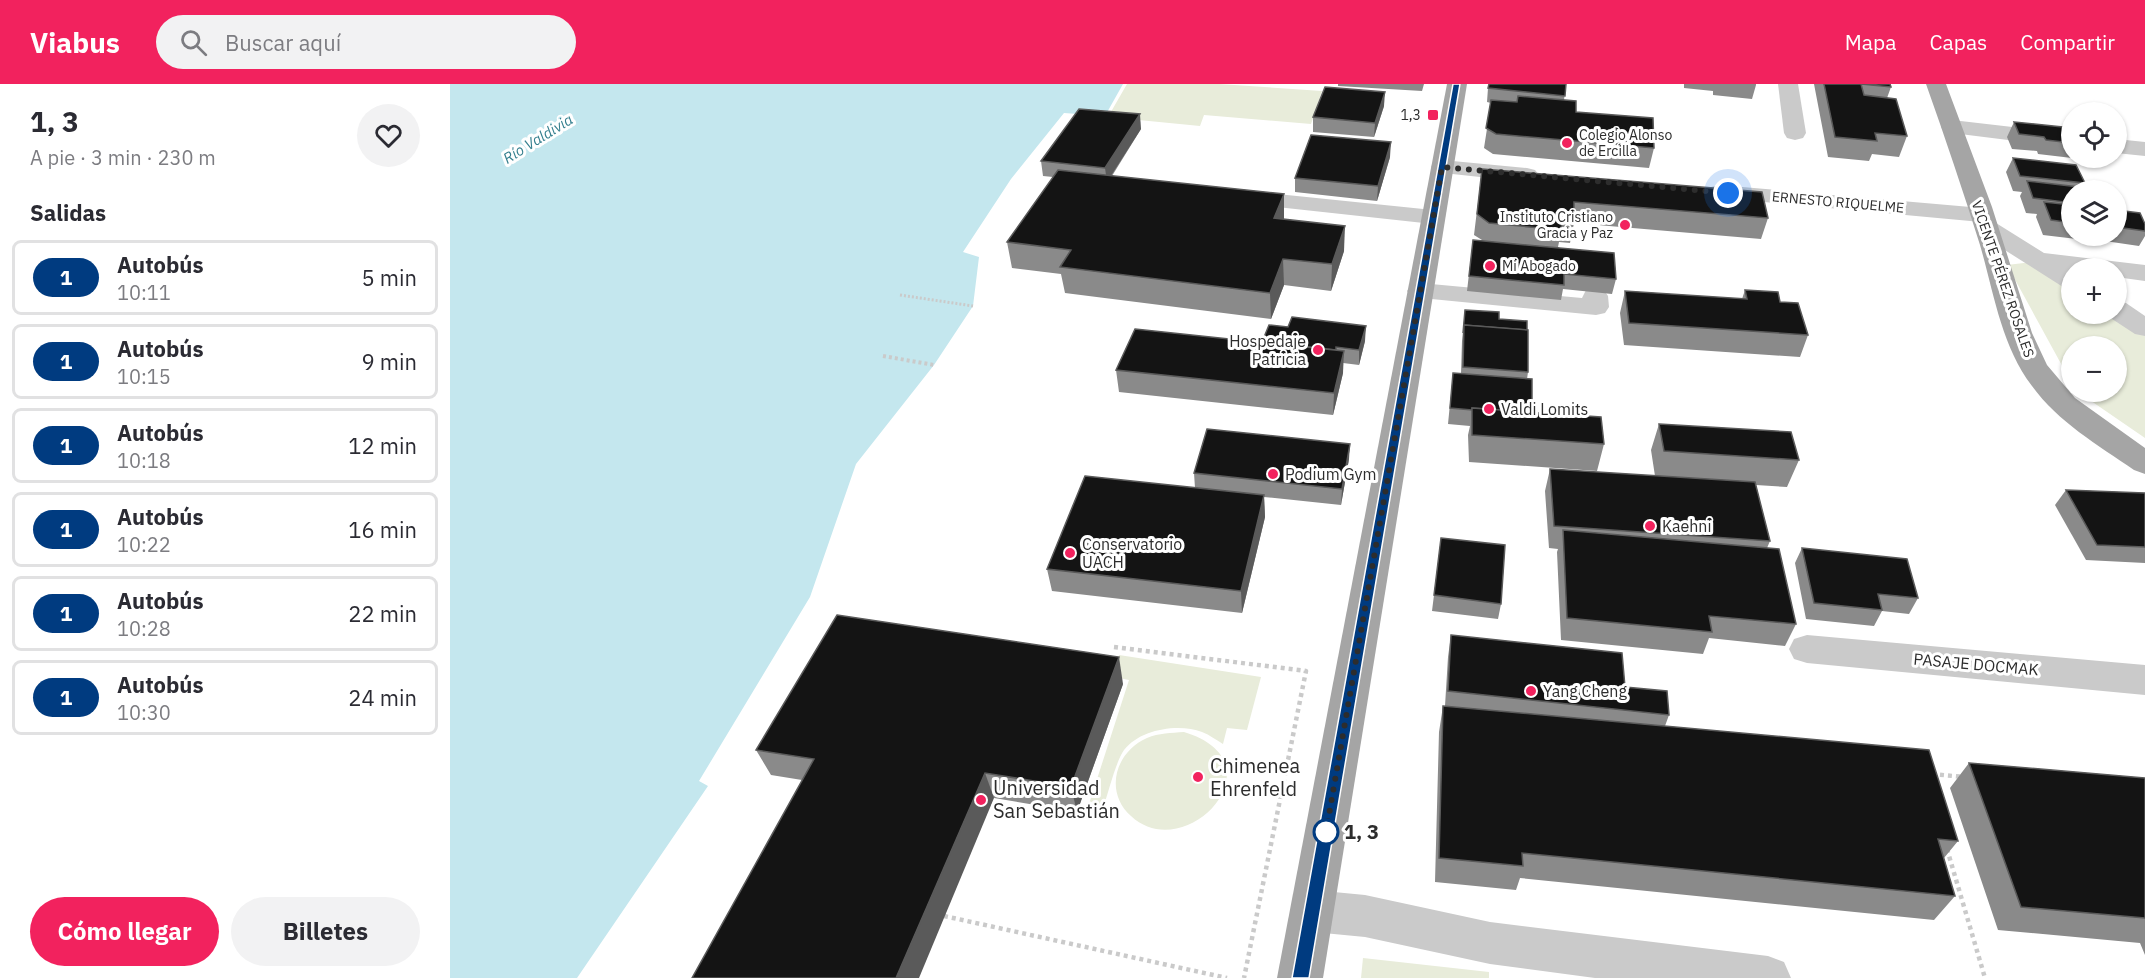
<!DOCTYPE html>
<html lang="es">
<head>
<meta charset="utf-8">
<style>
	body { margin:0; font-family:"IBM Plex Sans",sans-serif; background:#f2f2f3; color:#2b2b33; height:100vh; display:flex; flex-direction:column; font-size:22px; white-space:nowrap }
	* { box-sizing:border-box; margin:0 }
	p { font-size:20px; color:#7c7c81 }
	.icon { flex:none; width:33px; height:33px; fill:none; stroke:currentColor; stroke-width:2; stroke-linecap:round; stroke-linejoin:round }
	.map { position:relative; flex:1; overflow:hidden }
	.panel { display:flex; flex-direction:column; background:#fff; width:450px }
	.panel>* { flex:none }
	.badge { padding:0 12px; border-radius:20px; font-size:21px; line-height:39px }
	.buttons { position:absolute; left:1611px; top:18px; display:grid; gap:12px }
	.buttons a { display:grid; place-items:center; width:66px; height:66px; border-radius:50%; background:#fff; box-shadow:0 2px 4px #0004; font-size:30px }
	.you { position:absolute; width:30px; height:30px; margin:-15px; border:4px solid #fff; border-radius:50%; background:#1a73e8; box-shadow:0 0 0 9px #1a73e833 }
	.map>.badge { position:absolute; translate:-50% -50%; box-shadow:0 0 0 3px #fff }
	h2 { padding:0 30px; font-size:22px; line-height:54px }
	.round { display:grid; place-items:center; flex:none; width:63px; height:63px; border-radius:32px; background:#f2f2f3 }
	.summary { display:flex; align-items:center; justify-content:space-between; height:102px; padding:0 30px }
	h1 { font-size:28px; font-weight:700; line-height:45px }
	.primary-button { display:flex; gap:12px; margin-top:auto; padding:12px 30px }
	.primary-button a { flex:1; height:69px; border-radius:36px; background:#f2225e; color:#fff; font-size:24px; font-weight:700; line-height:69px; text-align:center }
	.primary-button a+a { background:#f2f2f3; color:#2b2b33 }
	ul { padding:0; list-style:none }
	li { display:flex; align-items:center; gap:18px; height:75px; margin:0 12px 9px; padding:0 18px; border:3px solid #e1e1e2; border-radius:9px }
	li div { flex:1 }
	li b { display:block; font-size:22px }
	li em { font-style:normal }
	li .badge { min-width:66px; font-weight:700; text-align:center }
	header { display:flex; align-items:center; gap:36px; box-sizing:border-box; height:84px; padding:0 30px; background:#f2225e; color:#fff }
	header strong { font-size:28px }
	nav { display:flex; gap:33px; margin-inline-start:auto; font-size:21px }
	.search { width:420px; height:54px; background:#f2f2f3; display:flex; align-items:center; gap:15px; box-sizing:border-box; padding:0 21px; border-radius:33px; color:#7c7c81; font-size:22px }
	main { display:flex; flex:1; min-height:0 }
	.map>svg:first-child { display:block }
</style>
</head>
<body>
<header>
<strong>Viabus</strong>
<div class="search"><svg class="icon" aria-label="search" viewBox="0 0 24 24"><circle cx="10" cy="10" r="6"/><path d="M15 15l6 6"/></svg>Buscar aquí</div>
<nav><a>Mapa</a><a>Capas</a><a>Compartir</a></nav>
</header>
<main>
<section class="panel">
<div class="summary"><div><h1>1, 3</h1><p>A pie · 3 min · 230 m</p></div><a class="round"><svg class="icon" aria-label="heart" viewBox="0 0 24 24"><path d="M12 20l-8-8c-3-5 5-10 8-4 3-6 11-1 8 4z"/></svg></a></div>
<h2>Salidas</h2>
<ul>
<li><span class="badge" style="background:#003b80;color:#fff">1</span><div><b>Autobús</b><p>10:11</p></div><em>5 min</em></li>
<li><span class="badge" style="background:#003b80;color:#fff">1</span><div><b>Autobús</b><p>10:15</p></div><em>9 min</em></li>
<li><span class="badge" style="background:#003b80;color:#fff">1</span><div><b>Autobús</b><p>10:18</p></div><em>12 min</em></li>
<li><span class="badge" style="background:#003b80;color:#fff">1</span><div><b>Autobús</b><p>10:22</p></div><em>16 min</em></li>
<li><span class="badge" style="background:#003b80;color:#fff">1</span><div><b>Autobús</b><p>10:28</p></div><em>22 min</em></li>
<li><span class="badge" style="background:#003b80;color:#fff">1</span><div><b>Autobús</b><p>10:30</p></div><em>24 min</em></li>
</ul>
<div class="primary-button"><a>Cómo llegar</a><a>Billetes</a></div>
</section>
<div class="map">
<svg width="1695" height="894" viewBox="0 0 1695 894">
	<rect width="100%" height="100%" fill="#fff"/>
	<g fill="#e8ecda">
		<polygon points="677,0 769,0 872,7 861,40 754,31 750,42 658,33"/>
		<polygon points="1582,178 1621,203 1622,230 1663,230 1695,250 1695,354 1628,308 1666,308 1666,262 1622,262 1621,298 1557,181"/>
		<path d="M669,571L811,593L797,646L777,644L773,660C766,656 760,651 752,648C729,639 690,645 674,666C666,677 658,710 653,724L638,723L679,596L664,593Z"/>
		<path d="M734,648C834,678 735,783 681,732C654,708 665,668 697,654C709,649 721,649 734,648Z"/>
		<polygon points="913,874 1039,888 1039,894 911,894"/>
	</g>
	<polygon fill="#c4e7ee" points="0,0 673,0 655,32 614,29 561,95 513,168 529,173 523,222 484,281 406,380 360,513 249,697 258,702 127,894 0,894"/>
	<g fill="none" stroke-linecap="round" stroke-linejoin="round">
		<polyline stroke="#cacaca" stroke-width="3" stroke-dasharray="2 2" stroke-linecap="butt" points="450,211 523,222"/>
		<polyline stroke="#cacaca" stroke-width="4" stroke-dasharray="3 3" stroke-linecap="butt" points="433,272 484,281"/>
		<g stroke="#cacaca" stroke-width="4.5" stroke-dasharray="4 4" stroke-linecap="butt">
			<polyline points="664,563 856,587 794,894"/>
			<polyline points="1482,690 1514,693"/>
			<polyline points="1497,765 1535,894"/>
			<polyline points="494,832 777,894"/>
		</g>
		<g fill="#cacaca" fill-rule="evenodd">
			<polygon points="1328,0 1348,0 1356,49 1353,54 1345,56 1337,54 1334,49"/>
			<polygon points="1502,36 1622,50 1622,64 1494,48 1491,43 1494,38"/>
			<polygon points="1666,55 1695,58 1695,72 1666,69"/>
			<polygon points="992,76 1077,84 1085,86 1089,91 1085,96 1077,98 984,88 981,83 984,78"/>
			<polygon points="1269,101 1532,124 1541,126 1544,131 1538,137 1546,139 1594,169 1695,181 1695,197 1666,193 1666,184 1622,184 1622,205 1613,203 1528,149 1525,144 1531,138 1261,113 1257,108 1261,103"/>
			<polygon points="788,106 983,126 992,128 995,133 992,138 983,140 780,118 776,113 780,108"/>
			<polygon points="970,199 1132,214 1136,206 1145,204 1154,206 1158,212 1159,223 1155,229 1146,231 961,213 957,207 961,201"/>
			<polygon points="1666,217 1676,219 1695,232 1695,252 1685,250 1656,231 1666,230"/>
			<polygon points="1357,551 1695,581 1695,611 1357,579 1344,575 1339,565 1344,555"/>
			<polygon points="863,806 915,811 1040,838 1318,872 1334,878 1341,894 1145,894 1040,880 915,853 863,848 848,842 841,827 848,812"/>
		</g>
		<g fill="#a5a5a5" fill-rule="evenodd">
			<polygon points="997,0 1017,0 873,894 827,894"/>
			<path d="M1476,0H1496L1542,123L1582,249L1597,281L1625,314L1695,364V390L1684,386C1648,361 1608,338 1582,302C1551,261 1544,209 1530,161C1513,107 1495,53 1476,0Z"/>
		</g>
	</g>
	<g fill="#8a8a8a">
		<polygon points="888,0 974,0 972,7 888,2"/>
		<polygon points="1116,0 1114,16 1126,28 1204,64 1199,84 1043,70 1034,64 1041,19 1037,18 1038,4"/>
		<polygon points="1234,0 1306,0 1306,1 1302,15 1263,11 1263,7 1234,4"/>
		<polygon points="1364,0 1440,0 1441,3 1437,14 1457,52 1449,73 1422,70 1419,77 1378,73"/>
		<polygon points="934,22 924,53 863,48 863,33"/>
		<polygon points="1564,38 1622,44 1622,74 1588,70 1587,67 1562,65 1557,53"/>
		<polygon points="691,45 662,92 834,110 834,135 894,167 881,207 834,201 821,235 615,209 611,190 562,184 557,158 603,93 593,92 591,77"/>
		<polygon points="940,73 927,117 845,108 845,94"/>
		<polygon points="1563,74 1635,99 1632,104 1622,106 1622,152 1666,152 1666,126 1695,140 1695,152 1689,162 1655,157 1654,155 1652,158 1593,151 1586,133 1587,130 1576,129 1570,112 1572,108 1563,107 1556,88"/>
		<polygon points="1032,85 1318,134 1311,155 1124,139 1120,159 1109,158 1108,163 1166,195 1162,210 1113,205 1111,216 1017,207 1023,156 1032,156 1024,151"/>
		<polygon points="1295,206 1330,218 1358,251 1350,273 1174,261 1170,229 1175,207 1292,215"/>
		<polygon points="1015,226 1049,235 1078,288 1077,295 1082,328 1154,360 1147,387 1019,378 1018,351 1020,342 998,340 1003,289 1011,290 1012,257"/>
		<polygon points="915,257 909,281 893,279 893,289 883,331 669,308 666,286 812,258"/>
		<polygon points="1209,340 1349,376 1337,403 1306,401 1320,457 1317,464 1346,540 1335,562 1259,554 1253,570 1111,556 1107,468 1108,465 1099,464 1095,407 1100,385 1205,392 1201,366"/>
		<polygon points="899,375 891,421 814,413 815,433 792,529 602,507 597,485 745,404 744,389"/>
		<polygon points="1616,406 1695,409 1695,479 1636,476 1605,421"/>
		<polygon points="991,454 1051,520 1048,535 982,527"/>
		<polygon points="1352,464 1468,514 1459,530 1432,527 1424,542 1356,535 1345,479"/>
		<polygon points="1001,551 1175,603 1219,631 1215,642 1508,757 1494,774 1505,812 1484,836 1070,794 1066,806 985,798 989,648 993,622 995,622 998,573"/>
		<polygon points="673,600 627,728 544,714 352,696 321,691 306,666"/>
		<polygon points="1519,679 1695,694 1695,871 1690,859 1548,846 1500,704"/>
	</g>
	<g fill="#5a5a5a">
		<polygon points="935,8 934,22 924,53 925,39"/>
		<polygon points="690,30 691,45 657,98 655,84"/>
		<polygon points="941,58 940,73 927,117 928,102"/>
		<polygon points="834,110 834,135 824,134"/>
		<polygon points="895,142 894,167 881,207 882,180"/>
		<polygon points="833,175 834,201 821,235 820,209"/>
		<polygon points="916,242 915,257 909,281 909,266"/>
		<polygon points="894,267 893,289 883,331 884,309"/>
		<polygon points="900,360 899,375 891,421 892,405"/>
		<polygon points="814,411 815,433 792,529 791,507"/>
		<polygon points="669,573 673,600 627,728 621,703"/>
		<polygon points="535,689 544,714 469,894 446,894"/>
	</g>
	<g fill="#141414" stroke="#5a5a5a" stroke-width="1.5">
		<polygon points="1039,0 1116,0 1115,12 1038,4"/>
		<polygon points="1374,0 1440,0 1441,3 1411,0 1414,11 1446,15 1457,52 1425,49 1427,57 1385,53"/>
		<polygon points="875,3 935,8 925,39 863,33"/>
		<polygon points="1068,12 1126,17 1126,28 1203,34 1204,64 1046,50 1036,44 1041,16 1067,18"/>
		<polygon points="629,25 690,30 655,84 591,77"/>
		<polygon points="1564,38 1622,44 1622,59 1596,56 1594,53 1569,50"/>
		<polygon points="861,51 941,58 928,102 845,94"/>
		<polygon points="1563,74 1626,81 1635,99 1570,92"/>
		<polygon points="1032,85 1312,108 1318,134 1124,118 1124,138 1112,137 1111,146 1039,139 1027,130"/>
		<polygon points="608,86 834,110 824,134 895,142 882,180 833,175 820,209 610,183 621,166 557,158"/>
		<polygon points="1577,97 1646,105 1646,106 1622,106 1622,119 1583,114"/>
		<polygon points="1594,118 1622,121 1622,139 1601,136"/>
		<polygon points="1666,126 1690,129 1695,140 1695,147 1666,143"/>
		<polygon points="1023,156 1164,169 1166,195 1114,190 1114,201 1019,192"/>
		<polygon points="1295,206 1328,208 1330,218 1348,219 1358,251 1179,239 1175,207 1297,215"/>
		<polygon points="1015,226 1049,228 1049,235 1077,237 1077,246 1014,241 1013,249"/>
		<polygon points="842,233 916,242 909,266 886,263 886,266 812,258 819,241 838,243"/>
		<polygon points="1014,241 1078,246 1078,288 1013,283"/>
		<polygon points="685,245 894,267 884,309 666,286"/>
		<polygon points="1003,289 1082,295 1082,328 1022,324 1022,326 1000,324"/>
		<polygon points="1022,324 1151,333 1154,360 1022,351"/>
		<polygon points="1209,340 1341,348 1349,376 1214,367"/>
		<polygon points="757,345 900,360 892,405 744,389"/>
		<polygon points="1100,385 1305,398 1320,457 1104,442"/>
		<polygon points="635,392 814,411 791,507 597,485"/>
		<polygon points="1616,406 1695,409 1695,463 1647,461"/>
		<polygon points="1113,446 1329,465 1346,540 1259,532 1262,548 1117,534"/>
		<polygon points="991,454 1055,461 1051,520 984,511"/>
		<polygon points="1352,464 1457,475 1468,514 1428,510 1432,526 1364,519"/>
		<polygon points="387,531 669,573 621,703 535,689 446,894 242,894 364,675 306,666"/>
		<polygon points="1001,551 1172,569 1175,603 1217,607 1219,631 998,607"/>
		<polygon points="993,622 1479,666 1508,757 1488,755 1505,812 1072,769 1073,782 989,774"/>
		<polygon points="1519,679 1695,694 1695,834 1571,823"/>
	</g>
	<polygon fill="#003b80" stroke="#fff" stroke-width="1.5" points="1003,0 1010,0 859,894 842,894"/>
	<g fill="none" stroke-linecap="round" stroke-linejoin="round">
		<polyline stroke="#2d2d2d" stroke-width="6" stroke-dasharray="0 10.8" points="876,748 992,83 1278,109"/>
	</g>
	<g fill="#f2225e" stroke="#fff" stroke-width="2">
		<rect x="977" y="25" width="12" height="12" rx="3"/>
		<circle cx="1117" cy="59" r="6"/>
		<circle cx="1175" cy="141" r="6"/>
		<circle cx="1040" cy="182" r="6"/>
		<circle cx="868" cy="266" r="6"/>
		<circle cx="1039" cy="325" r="6"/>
		<circle cx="823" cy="390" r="6"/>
		<circle cx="1200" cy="442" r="6"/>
		<circle cx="620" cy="469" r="6"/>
		<circle cx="1081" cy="607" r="6"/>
		<circle cx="748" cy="693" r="6"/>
		<circle cx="531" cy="716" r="6"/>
	</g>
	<circle fill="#fff" stroke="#003b80" stroke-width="3" cx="876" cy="748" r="12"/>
	<g text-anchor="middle" stroke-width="6" stroke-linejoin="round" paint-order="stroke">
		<g font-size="14" fill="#2d2d2d" stroke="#fff" text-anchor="end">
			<text x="971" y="36">1,3</text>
			<text x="1129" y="56" text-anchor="start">Colegio Alonso<tspan x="1129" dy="16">de Ercilla</tspan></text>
			<text x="1163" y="138">Instituto Cristiano<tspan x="1163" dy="16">Gracia y Paz</tspan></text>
			<text x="1052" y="187" text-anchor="start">Mi Abogado</text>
		</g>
		<g font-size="14" fill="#2d2d2d" stroke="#fff">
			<text transform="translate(1388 118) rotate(5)" y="5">ERNESTO RIQUELME</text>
			<text transform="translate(1553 195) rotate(71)" y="5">VICENTE PÉREZ ROSALES</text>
		</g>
		<g font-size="15" font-style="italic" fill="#347f8e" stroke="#fff">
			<text transform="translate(88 55) rotate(-32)" y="5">Río Valdivia</text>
		</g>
		<g font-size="16" fill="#2d2d2d" stroke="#fff" text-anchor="start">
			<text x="856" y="263" text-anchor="end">Hospedaje<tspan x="856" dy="18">Patricia</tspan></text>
			<text x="1051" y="331">Valdi Lomits</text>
			<text x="835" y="396">Podium Gym</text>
			<text x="1212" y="448">Kaehni</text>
			<text x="632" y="466">Conservatorio<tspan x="632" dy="18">UACH</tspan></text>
			<text x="1093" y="613">Yang Cheng</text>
		</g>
		<g font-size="16" fill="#2d2d2d" stroke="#fff">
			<text transform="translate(1526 580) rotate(5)" y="6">PASAJE DOCMAK</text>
		</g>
		<g font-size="20" fill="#2d2d2d" stroke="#fff" text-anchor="start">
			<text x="760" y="689">Chimenea<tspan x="760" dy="23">Ehrenfeld</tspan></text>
			<text x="543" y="711">Universidad<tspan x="543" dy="23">San Sebastián</tspan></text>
		</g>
		<g font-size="20" font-weight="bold" fill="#2d2d2d" stroke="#fff" text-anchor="start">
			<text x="894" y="755">1, 3</text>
		</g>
	</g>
</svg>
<div class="buttons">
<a><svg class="icon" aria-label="locate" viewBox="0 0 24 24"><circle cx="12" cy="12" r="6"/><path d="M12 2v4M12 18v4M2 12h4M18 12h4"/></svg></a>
<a><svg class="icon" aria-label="layers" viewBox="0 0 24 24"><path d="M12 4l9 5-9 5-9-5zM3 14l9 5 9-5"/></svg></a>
<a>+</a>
<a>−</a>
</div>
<div class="you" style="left:1278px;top:109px"></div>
</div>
</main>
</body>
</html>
